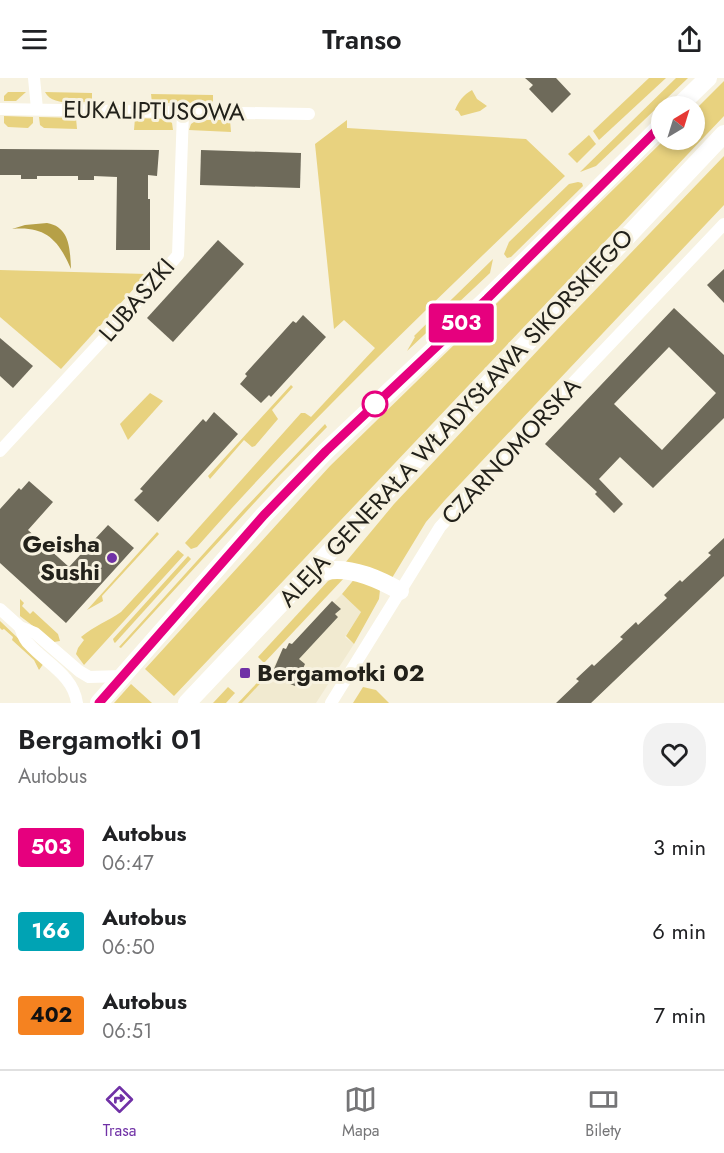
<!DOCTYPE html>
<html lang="pl">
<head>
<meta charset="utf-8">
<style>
	body { margin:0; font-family:Jost,sans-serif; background:#f2f2f2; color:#202124; height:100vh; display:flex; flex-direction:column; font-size:22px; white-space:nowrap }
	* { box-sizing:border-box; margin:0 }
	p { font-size:20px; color:#757577 }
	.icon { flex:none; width:33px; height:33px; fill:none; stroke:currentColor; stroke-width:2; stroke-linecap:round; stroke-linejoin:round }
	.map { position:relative; height:625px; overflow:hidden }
	.panel { display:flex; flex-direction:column; background:#fff; flex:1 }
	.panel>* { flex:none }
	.badge { padding:0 12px; border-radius:4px; font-size:21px; line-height:39px }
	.needle { width:39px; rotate:38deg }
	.tools { position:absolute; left:651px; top:18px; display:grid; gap:12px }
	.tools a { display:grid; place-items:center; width:54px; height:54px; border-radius:50%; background:#fff; box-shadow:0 3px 9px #0003; font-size:30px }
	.map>.badge { position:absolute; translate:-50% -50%; box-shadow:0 0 0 3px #fff }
	.round { display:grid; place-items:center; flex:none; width:63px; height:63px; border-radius:24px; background:#f2f2f2 }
	.headline { display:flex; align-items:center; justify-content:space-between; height:102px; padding:0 18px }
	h1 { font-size:28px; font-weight:600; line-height:45px }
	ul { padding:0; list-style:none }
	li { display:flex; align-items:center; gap:18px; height:84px; padding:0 18px }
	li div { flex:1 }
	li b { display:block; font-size:22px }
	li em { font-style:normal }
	li .badge { min-width:66px; font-weight:700; text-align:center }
	header { display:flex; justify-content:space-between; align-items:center; height:78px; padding:0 18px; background:#fff; font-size:27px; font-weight:600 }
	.menu { display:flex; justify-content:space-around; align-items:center; height:84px; border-top:2px solid #e0e0e0; background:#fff; font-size:16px; color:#757577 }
	.menu a { display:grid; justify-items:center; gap:3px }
	.menu .selected { color:#7031a6 }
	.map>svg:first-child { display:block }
</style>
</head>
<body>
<header><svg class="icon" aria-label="menu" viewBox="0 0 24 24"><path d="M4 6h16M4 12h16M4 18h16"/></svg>Transo<svg class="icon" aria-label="share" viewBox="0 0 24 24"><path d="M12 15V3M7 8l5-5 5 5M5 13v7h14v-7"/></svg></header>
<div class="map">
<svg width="724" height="625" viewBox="0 0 724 625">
	<rect width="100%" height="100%" fill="#f7f2e0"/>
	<polygon fill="#f1ead0" points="342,516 361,534 345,559 354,566 316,625 242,625 271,594 283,570 286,571 289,565 292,566 332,523 334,524"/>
	<g fill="#e8d27f">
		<polygon points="649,0 666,0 599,62 593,53"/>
		<polygon points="676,0 688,0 596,88 580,94"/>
		<polygon points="724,3 724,38 174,618 145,591 330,388 664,62 694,62 695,32"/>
		<path d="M472,12L477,21L487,28L480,33L461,38L458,33L455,32C459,23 463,17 472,12Z"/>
		<polygon points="8,14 26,14 16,23 4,23 4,18"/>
		<path d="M45,14L92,15V22L90,24C75,24 52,28 45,14Z"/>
		<polygon points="151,16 213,17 213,25 152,25"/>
		<polygon points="4,38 33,39 33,45 28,50 8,49 4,45"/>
		<polygon points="39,39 76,40 77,51 44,50 40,47"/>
		<polygon points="135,40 166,41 172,45 173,52 134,52"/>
		<polygon points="197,42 230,42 231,54 189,52 191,46"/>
		<path d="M347,42V50L526,61L565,98C440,219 312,338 197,469L191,471L185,465L301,335H305L311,339L375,270L344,242L334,251L315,66Z"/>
		<polygon points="589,57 596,66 577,85 568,76"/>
		<polygon points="724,78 724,127 445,422 426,444 392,500 345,485 394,426 554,255"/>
		<polygon points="578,104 582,105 583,108 511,179 507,180 504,176 509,164 569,106"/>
		<polygon points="493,181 490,195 407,273 415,259 414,258"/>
		<polygon points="0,192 147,196 61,291 0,239"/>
		<polygon points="291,307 293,309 272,332 278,341 255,368 252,369 244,362 210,401 208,398"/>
		<polygon points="150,315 163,323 128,362 120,346"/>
		<polygon points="325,346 327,349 279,398 121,570 119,569 244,431"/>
		<polygon points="157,454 159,456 102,518 103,523 87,532"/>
		<path d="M178,472L184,477L84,587L76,576L78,570L84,562L81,559C94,548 108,543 121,534Z"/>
		<polygon points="188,478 191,481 115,565 114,564 113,561"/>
		<polygon points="345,499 264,585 258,579 328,503 334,500"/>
		<polygon points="356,499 380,512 379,521 354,566 346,558 361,534 342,516"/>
		<polygon points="20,521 24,525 22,528 30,536 33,533 58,556 60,563 54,564 20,538"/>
		<polygon points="0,543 44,585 39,592 34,582 12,562 13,559 4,551 2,552 0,550"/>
		<polygon points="273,588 271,594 242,625 238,625"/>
		<polygon points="131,606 152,625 114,625"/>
		<polygon points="228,609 235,615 226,625 213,625"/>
		<polygon points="363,609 376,612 389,625 353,625"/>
	</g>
	<path fill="#b6a047" d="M47,145C70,149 70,171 71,191C58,161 45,148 12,151L25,147Z"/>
	<g fill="#6e6a5a" fill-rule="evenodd">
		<polygon points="525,0 556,0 571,16 552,35 529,11 533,7"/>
		<polygon points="0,71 159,72 157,98 148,97 148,121 150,121 150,172 116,172 117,99 94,98 94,102 78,102 78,98 37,98 37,101 21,101 21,97 0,97"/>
		<polygon points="201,72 301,75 300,110 200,107"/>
		<polygon points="218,162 244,186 173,264 147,240"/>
		<polygon points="724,191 724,225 707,207"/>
		<path d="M674,230L724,277V340L653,410L620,379L599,401L623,426L614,435L595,416L597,414L545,366ZM669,269L716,315L662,372L614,326Z"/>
		<polygon points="303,237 326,259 271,319 269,317 261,325 240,306 247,298 245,296 293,243 296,245"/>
		<polygon points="0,260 33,288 13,310 0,298"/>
		<polygon points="214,334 238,356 158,444 134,422 143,413 140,411 203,341 206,344"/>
		<polygon points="29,403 53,424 28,452 69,489 108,447 134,470 66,545 0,485 0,431 19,410 21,412"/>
		<polygon points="724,460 724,498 591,625 556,625 579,603 576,601 592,586 594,588 623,561 620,559 636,544 638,547 667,520 664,517 680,502 682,504 711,477 708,475"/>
		<polygon points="332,523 341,531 335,536 338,539 299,581 305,586 295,608 271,598 283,570 286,571 289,565 292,566"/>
	</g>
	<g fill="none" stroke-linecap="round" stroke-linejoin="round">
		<g stroke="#fff" stroke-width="12">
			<polyline points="34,0 37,31"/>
			<polyline points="0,31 309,36"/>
			<polyline points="0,373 122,241 178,177 183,34"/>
			<polyline points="0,531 20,549 35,555 79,593 89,599 123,598"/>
			<path d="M20,549C22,555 24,562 29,566C47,586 73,597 77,625"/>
			<polyline points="331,625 440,449 515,366 724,146"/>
		</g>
		<g stroke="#fff" stroke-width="18">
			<polyline points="679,28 708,0"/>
			<path d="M308,500C314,498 320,494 326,493C351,488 379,501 400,513"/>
			<polyline points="99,625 264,437 326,373 487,221 662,47"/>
			<polyline points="187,625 724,56"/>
		</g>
	</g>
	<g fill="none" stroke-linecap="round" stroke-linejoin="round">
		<g stroke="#fff" stroke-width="14">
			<polyline id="line" points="99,625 264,437 326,373 487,221 662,47"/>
		</g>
		<use href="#line" stroke="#e6007e" stroke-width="9"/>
	</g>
	<circle fill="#fff" stroke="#e6007e" stroke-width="3" cx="375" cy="326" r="12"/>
	<g fill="#7031a6" stroke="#f7f2e0" stroke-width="2">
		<circle cx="112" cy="480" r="6"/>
		<rect x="239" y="589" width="12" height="12" rx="3"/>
	</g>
	<g text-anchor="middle" stroke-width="6" stroke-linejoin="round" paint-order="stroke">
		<g font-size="24" fill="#22211a" stroke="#f7f2e0">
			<text transform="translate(154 33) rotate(1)" y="8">EUKALIPTUSOWA</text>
			<text transform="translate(137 222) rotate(-49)" y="8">LUBASZKI</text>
			<text transform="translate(456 340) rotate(-47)" y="8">ALEJA GENERAŁA WŁADYSŁAWA SIKORSKIEGO</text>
			<text transform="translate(511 373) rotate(-47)" y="8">CZARNOMORSKA</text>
		</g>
		<g font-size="24" font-weight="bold" fill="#22211a" stroke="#f7f2e0" text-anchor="end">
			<text x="100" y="474">Geisha<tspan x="100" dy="28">Sushi</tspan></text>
			<text x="257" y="603" text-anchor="start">Bergamotki 02</text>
		</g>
	</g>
</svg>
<div class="tools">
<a><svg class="needle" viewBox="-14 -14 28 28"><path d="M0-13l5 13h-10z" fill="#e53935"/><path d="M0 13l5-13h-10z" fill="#757577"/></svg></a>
</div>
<b class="badge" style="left:461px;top:245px;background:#e6007e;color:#fff">503</b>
</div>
<section class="panel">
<div class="headline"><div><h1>Bergamotki 01</h1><p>Autobus</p></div><a class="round"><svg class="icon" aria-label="heart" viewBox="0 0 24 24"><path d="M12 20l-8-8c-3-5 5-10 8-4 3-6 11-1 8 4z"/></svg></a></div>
<ul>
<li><span class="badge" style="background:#e6007e;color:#fff">503</span><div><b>Autobus</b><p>06:47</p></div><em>3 min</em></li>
<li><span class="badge" style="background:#00a3b4;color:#fff">166</span><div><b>Autobus</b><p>06:50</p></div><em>6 min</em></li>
<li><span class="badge" style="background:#f58220;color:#111">402</span><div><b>Autobus</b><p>06:51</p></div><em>7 min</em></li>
</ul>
</section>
<nav class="menu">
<a class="selected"><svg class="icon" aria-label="directions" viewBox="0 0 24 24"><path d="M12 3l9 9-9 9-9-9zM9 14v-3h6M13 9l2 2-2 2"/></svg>Trasa</a>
<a><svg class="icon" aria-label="map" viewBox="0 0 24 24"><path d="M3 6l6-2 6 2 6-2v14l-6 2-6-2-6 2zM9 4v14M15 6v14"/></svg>Mapa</a>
<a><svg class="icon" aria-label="tickets" viewBox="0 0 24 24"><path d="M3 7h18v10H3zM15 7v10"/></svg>Bilety</a>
</nav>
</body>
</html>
